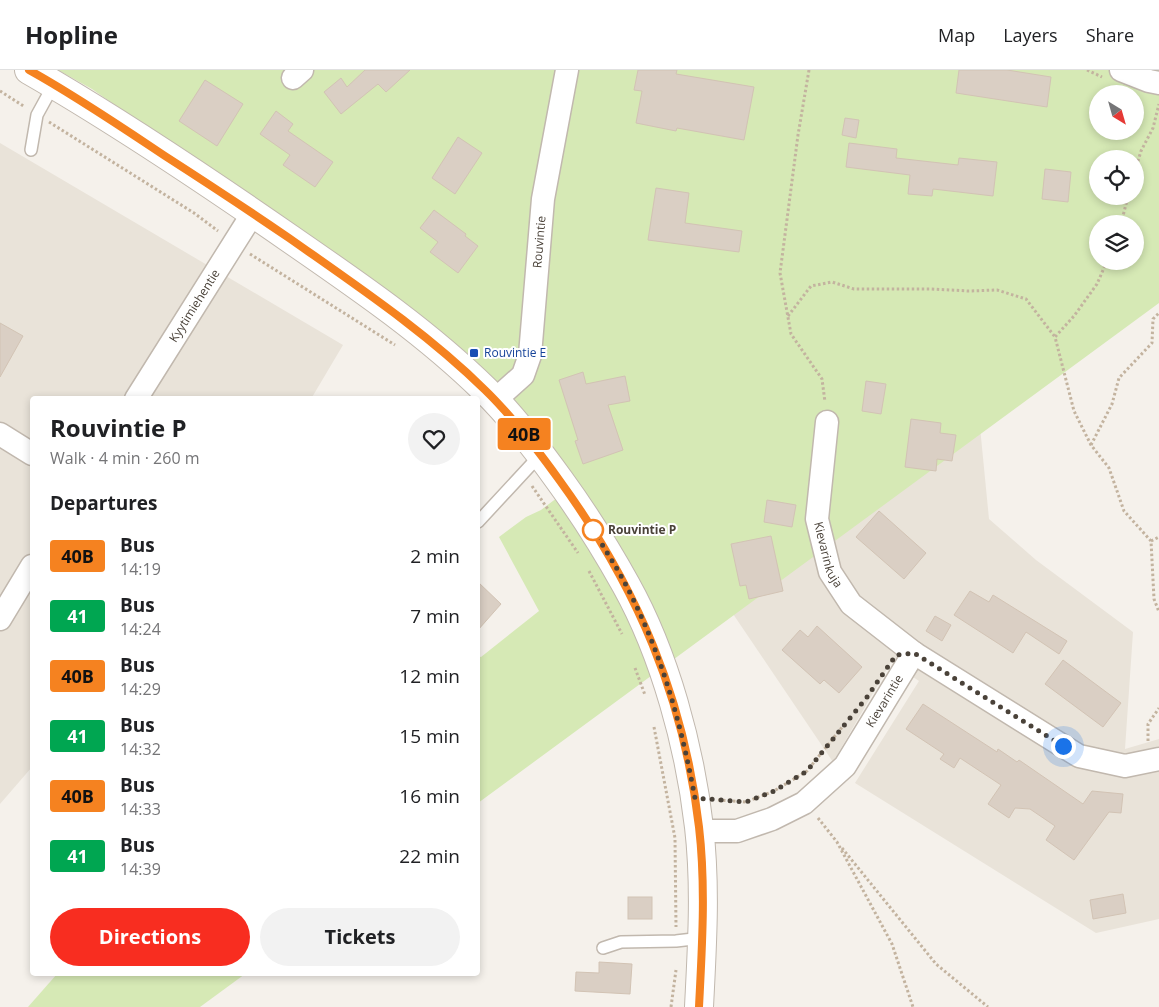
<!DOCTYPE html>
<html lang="en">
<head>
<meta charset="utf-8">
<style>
	body { margin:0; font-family:"Open Sans",sans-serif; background:#f2f2f2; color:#202124; height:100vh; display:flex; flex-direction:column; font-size:19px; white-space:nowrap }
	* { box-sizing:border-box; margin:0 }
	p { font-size:16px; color:#757577 }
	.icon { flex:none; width:28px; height:28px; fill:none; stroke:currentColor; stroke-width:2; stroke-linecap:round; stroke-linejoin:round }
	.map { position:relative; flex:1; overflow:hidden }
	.sheet { position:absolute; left:30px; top:326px; width:450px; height:580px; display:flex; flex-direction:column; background:#fff; border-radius:5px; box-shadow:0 2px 8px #0003 }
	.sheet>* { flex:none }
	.badge { padding:0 10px; border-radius:4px; font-size:18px; line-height:32px }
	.needle { width:32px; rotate:143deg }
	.buttons { position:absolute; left:1089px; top:15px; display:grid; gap:10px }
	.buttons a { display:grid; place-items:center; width:55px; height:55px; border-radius:50%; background:#fff; box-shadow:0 2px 8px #0003; font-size:25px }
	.you { position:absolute; width:25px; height:25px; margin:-12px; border:4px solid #fff; border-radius:50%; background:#1a73e8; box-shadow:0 0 0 8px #1a73e833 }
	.map>.badge { position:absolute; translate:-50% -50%; box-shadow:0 0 0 2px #fff }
	h2 { padding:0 20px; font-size:19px; line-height:45px }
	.round { display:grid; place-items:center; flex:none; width:52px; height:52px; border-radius:26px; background:#f2f2f2 }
	.summary { display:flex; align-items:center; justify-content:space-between; height:85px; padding:0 20px }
	h1 { font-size:24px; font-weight:700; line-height:38px }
	.cta { display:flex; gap:10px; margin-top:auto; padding:10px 20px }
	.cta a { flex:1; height:58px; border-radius:30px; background:#f82d20; color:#fff; font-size:20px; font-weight:700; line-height:58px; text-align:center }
	.cta a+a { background:#f2f2f2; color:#202124 }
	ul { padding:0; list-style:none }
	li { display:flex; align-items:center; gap:15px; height:60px; padding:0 20px }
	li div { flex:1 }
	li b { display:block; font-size:19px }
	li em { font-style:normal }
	li .badge { min-width:55px; font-weight:700; text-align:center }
	header { display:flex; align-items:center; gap:30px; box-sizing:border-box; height:70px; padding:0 25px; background:#fff; border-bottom:1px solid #e0e0e0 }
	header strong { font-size:24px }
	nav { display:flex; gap:28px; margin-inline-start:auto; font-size:18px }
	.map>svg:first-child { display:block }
</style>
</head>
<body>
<header>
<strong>Hopline</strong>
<nav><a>Map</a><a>Layers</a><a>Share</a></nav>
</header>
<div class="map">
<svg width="1159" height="937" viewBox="0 0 1159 937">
	<rect width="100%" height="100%" fill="#f5f1eb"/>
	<g fill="#e9e3d9">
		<polygon points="0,73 343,275 311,329 32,329 32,697 0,734"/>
		<polygon points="976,316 989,449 1036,490 1133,562 1125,679 1159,669 1159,849 1096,863 855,713 919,611 891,592 833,692 729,538"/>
	</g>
	<g fill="#d6e9b5" fill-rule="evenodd">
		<path d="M58,0H1159V233L478,733V586L481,587L539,541L499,467L526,447L541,440L578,412L524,341L470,285L92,19ZM1098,24H1135V61H1098ZM1098,89H1135V126H1098ZM1098,154H1135V191H1098Z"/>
		<polygon points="57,904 245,904 200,937 28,937"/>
	</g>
	<g fill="#dacfc4" stroke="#d2c3b4">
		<polygon points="365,0 410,0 386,22 378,14 341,44 324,22 341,8 347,17"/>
		<polygon points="638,0 677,0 676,4 754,17 744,70 677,58 676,61 636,53 642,21 634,20"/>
		<polygon points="959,0 1007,0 1051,7 1047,37 956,23"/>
		<polygon points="205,10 243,34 217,76 179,51"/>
		<polygon points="276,41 293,54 288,61 333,92 315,117 283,95 290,85 260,64"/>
		<polygon points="845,48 859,50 856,68 842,65"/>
		<polygon points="458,67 482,83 455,124 432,108"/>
		<polygon points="849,73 897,79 896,88 958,95 959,88 997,92 993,126 933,119 932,126 908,124 910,105 846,97"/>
		<polygon points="1045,99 1071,102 1068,132 1042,129"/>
		<polygon points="656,118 689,123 685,153 742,161 739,182 648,170"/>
		<polygon points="434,140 466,164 465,166 478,176 458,203 430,182 438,172 420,158"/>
		<polygon points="0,253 23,266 0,307"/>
		<polygon points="583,302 586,314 625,306 630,331 608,335 623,380 583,394 575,371 578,370 559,310"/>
		<polygon points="866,311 886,314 881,344 862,341"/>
		<polygon points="911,349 941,353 940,363 956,365 952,391 937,389 936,401 905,397"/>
		<polygon points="767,430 796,435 792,457 764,452"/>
		<polygon points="879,441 926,483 904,509 856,467"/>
		<polygon points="771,466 783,521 749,529 746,515 740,516 731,474"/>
		<polygon points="478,512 501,534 478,560"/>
		<polygon points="970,521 989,532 993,525 1067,571 1059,584 1026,562 1013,583 954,545"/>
		<polygon points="935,546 951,555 942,571 926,561"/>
		<polygon points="817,556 862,597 839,623 824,610 820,614 782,580 800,560 808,567"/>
		<polygon points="1063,590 1121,633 1103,657 1045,614"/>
		<polygon points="923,634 997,682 998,679 1017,692 1019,690 1083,734 1092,721 1123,724 1121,743 1109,742 1074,790 1046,770 1055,756 1030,739 1015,738 1009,748 988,734 1001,715 960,688 954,698 940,689 944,684 906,659"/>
		<polygon points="1123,824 1126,843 1093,849 1090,830"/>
		<rect x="628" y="827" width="24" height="22"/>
		<polygon points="599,892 632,894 630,924 575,921 576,902 599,903"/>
	</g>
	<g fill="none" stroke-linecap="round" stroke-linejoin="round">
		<g stroke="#c1b8ae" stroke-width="14">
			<g id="service">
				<polyline points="31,80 37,45 54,14"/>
				<polyline points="478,452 541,384"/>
				<polyline points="603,878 621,872 676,871 702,868"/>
			</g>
		</g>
		<g stroke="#c1b8ae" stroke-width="25">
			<g id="minor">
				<polyline points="1121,0 1149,11 1159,13"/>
				<polyline points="293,8 302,0"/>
				<path id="s1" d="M136,329L253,143"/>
				<path id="s2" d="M495,330L523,305L530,285L543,129L567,0"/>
				<path id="s3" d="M827,352L817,449L830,502L851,534L914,583L1079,686L1125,696L1159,689"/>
				<polyline points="0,364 32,384"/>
				<polyline points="0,549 32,496"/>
				<path id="s4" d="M699,761H737L772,749L804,733L845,696L914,583"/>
			</g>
		</g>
		<g stroke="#c1b8ae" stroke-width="30">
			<path id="tertiary" d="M29,0C118,51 204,109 289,168C357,215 426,262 485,320C513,347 537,379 560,411C584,444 606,479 626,515C665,585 690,678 699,757C706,817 702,877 699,937"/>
		</g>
		<g stroke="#c3b39f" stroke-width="3" stroke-dasharray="2.5 2.5" stroke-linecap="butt">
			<polyline points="809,0 798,65 780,203 791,264 822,309 825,332"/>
			<polyline points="1087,0 1102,7"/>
			<polyline points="0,21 25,37"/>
			<polyline points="49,52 194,143 218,161"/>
			<polyline points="1135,101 1141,81 1153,58 1159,34"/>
			<polyline points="1121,154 1128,126"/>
			<polyline points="250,184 395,275"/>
			<polyline points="1107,191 1097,214 1074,246 1055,267 1074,341 1091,375 1109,398 1124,441 1151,471 1154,529 1159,542"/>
			<polyline points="788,246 811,216 832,212 854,219 931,219 969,221 997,220 1026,229 1055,267"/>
			<polyline points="1091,375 1112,334 1119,308 1152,273 1153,249 1159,243"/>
			<polyline points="532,416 578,483"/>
			<polyline points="1151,471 1159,467"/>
			<polyline points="589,501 622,564"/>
			<polyline points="635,598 645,625"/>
			<polyline points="654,657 675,768 676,857"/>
			<polyline points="1148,671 1148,654 1159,638"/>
			<polyline points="718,730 746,732 774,721 807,701 843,656"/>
			<polyline points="818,748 837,772 892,874 913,937"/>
			<polyline points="842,778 936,894 988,937"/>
			<polyline points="671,937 676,900"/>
		</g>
		<use href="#service" stroke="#fff" stroke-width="11"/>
		<use href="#minor" stroke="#fff" stroke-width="22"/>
		<use href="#tertiary" stroke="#fff" stroke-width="28"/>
	</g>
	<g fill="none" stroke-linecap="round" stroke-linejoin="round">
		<g stroke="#fff" stroke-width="11">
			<path id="line" d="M29,0C76,26 120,56 165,86C207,113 248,140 289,168C357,216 426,262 485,320C513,347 537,379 560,411C637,517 684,627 699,757C706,817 702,877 699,937"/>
		</g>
		<use href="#line" stroke="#f58220" stroke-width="8"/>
		<path stroke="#4a4239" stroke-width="5" stroke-dasharray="0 9" d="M593,460L591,456C603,477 617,497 628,519C663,587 681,654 695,728L746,732L774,721L807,701L867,627L896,585L914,583L1063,676"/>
	</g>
	<rect fill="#1a4fb4" stroke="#fff" stroke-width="2" x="469" y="278" width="10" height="10" rx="2.5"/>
	<circle fill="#fff" stroke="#f58220" stroke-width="2.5" cx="593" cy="460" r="10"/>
	<g text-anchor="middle" stroke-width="4" stroke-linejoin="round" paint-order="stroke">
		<g font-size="12" fill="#4a4239" stroke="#fff">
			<text dy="4" stroke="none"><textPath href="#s2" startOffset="172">Rouvintie</textPath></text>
			<text dy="4" stroke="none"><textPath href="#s1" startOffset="110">Kyytimiehentie</textPath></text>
			<text dy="4" stroke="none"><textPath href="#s3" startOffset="135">Kievarinkuja</textPath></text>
			<text dy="4" stroke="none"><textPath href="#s4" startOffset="242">Kievarintie</textPath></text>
		</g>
		<g font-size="12" fill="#164399" stroke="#fff" text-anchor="start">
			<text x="484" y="287">Rouvintie E</text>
		</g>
		<g font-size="12" font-weight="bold" fill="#4a4239" stroke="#fff" text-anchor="start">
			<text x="608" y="464">Rouvintie P</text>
		</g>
	</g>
</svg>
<div class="buttons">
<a><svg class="needle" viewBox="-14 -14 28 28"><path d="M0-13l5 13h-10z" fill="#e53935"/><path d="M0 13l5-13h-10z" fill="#757577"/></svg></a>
<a><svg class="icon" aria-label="locate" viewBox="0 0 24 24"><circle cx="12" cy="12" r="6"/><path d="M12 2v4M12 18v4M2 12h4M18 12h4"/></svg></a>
<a><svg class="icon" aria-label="layers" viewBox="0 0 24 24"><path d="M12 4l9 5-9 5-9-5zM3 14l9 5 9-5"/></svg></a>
</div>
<div class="you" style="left:1063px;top:676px"></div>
<b class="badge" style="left:524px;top:364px;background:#f58220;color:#111">40B</b>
<section class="sheet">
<div class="summary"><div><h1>Rouvintie P</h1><p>Walk · 4 min · 260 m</p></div><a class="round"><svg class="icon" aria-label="heart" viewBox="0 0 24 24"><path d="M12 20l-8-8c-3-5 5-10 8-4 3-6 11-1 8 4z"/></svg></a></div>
<h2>Departures</h2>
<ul>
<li><span class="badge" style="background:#f58220;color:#111">40B</span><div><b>Bus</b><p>14:19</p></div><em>2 min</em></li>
<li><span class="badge" style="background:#00a651;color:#fff">41</span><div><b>Bus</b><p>14:24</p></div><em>7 min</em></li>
<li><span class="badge" style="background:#f58220;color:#111">40B</span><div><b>Bus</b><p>14:29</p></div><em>12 min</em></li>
<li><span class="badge" style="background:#00a651;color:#fff">41</span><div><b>Bus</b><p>14:32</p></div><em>15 min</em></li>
<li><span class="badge" style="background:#f58220;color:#111">40B</span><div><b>Bus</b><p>14:33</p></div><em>16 min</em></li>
<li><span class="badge" style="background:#00a651;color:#fff">41</span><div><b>Bus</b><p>14:39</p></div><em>22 min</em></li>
</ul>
<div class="cta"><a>Directions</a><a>Tickets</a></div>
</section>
</div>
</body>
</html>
